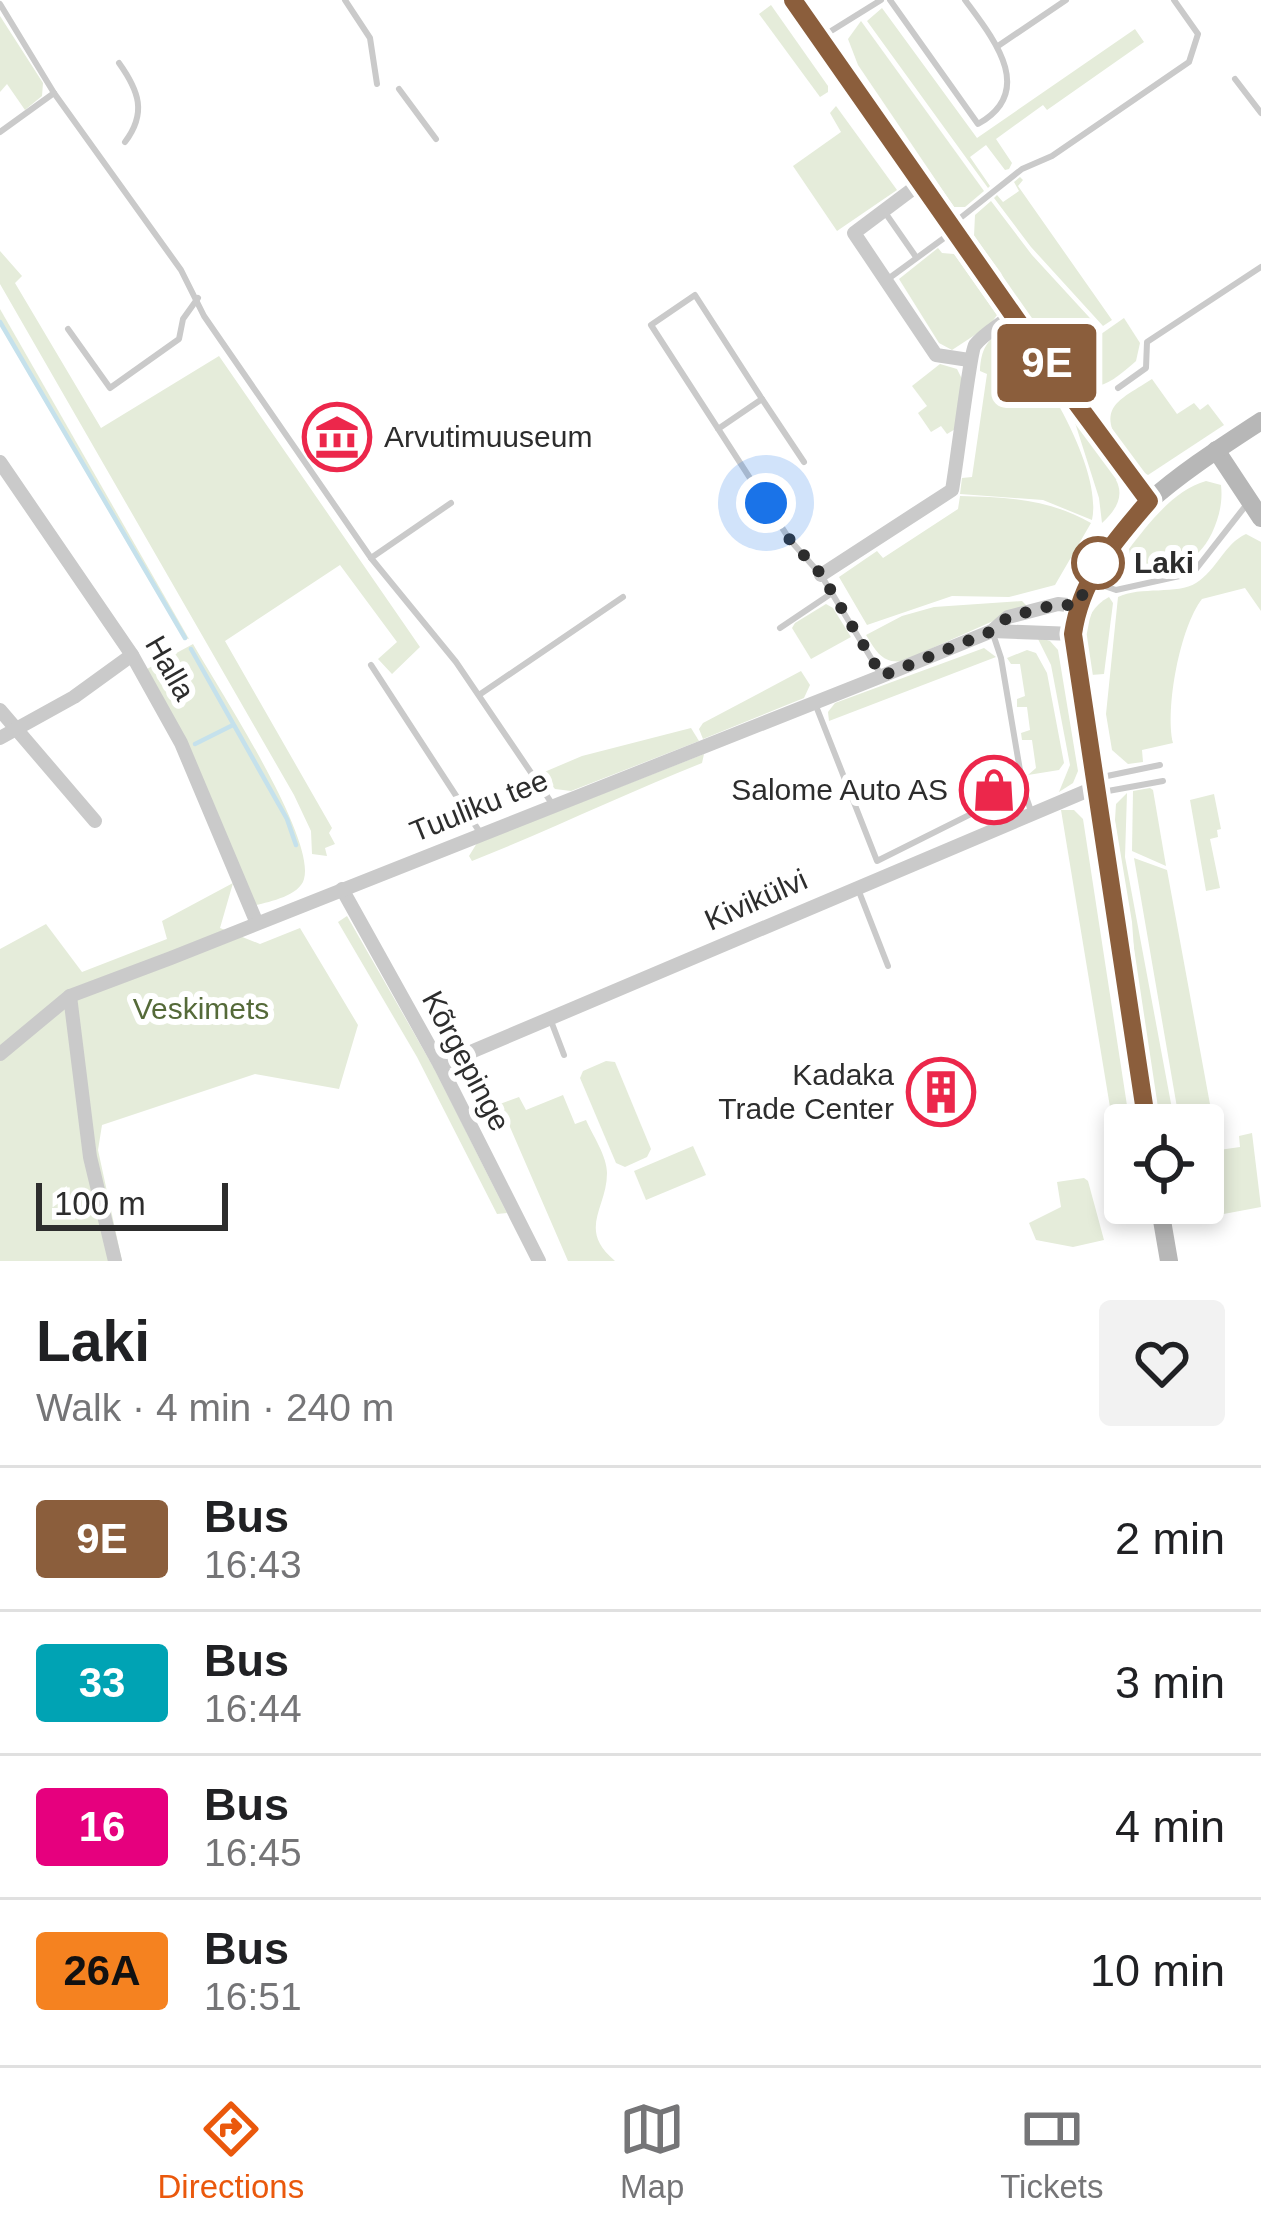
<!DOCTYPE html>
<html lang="en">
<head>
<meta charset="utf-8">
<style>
	body { margin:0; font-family:Helvetica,sans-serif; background:#f2f2f2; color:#202124; height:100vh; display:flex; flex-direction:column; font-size:45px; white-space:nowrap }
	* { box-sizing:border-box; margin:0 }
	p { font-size:39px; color:#757577 }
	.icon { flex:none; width:66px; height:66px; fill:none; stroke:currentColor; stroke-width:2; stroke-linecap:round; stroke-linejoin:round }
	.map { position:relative; height:1261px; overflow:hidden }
	.details { display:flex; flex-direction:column; background:#fff; flex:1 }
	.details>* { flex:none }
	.badge { padding:0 24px; border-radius:9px; font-size:42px; line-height:78px }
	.controls { position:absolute; left:1104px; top:1104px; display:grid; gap:24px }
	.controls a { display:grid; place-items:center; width:120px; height:120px; border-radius:12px; background:#fff; box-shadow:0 6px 18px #0003; font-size:60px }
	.scale { position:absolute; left:36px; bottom:30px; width:192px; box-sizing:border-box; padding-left:12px; border:6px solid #2d2d2d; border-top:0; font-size:33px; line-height:42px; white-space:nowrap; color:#2d2d2d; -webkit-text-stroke:9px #fff; paint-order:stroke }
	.you { position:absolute; width:60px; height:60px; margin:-30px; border:9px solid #fff; border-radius:50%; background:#1a73e8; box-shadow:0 0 0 18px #1a73e833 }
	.map>.badge { position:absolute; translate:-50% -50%; box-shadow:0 0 0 6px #fff }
	.round { display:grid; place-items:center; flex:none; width:126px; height:126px; border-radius:12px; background:#f2f2f2 }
	.overview { display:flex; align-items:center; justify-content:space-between; height:204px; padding:0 36px }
	h1 { font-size:57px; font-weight:600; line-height:90px }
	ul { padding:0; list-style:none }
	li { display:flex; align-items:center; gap:36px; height:144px; padding:0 36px; border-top:3px solid #e0e0e0 }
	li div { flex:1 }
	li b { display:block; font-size:45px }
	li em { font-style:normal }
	li .badge { min-width:132px; font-weight:700; text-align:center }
	.menu { display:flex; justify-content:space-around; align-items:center; height:168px; border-top:3px solid #e0e0e0; background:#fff; font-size:33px; color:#757577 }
	.menu a { display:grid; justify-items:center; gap:6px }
	.menu .current { color:#ea580c }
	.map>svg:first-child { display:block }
</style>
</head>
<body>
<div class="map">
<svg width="1261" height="1261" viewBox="0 0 1261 1261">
	<rect width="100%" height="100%" fill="#fff"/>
	<g fill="#e5ecda">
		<polygon points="771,5 828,86 828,92 820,97 759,14"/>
		<polygon points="882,8 977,138 1135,29 1144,42 1047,110 1043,105 996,139 1012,163 1009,169 1005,170 986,145 970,157 990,186 988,188 867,21"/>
		<polygon points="0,16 43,83 42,96 25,110 7,84 0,92"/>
		<polygon points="861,21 984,191 965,207 954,207 858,65 848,39"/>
		<polygon points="836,106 897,190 837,231 793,166 841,132 830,113"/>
		<polygon points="1020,177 1023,180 1018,186 1112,320 1103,326 1031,247 994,198 997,195 1003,202 1019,191 1014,182"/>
		<polygon points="991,201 1032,255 1100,329 1059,358 1014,300 1001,273 974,236 975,215"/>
		<polygon points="938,248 942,253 954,254 997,315 990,325 952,350 939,343 899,279"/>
		<polygon points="0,251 22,276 15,283 101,428 219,356 420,647 392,674 378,659 397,642 340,565 225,641 332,828 329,833 335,844 325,848 327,856 312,854 311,831 294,795 0,284"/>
		<polygon points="0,309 189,639 185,638 0,322"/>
		<path d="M1124,318L1140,343L1136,361C1105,388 1090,399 1062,364L1064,360Z"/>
		<path d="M1007,329C1041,368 1103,468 1092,520L1043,500L960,494L962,478L972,477L987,374L980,371C981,349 987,338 1007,329Z"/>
		<polygon points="940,364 957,369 963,381 957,428 947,434 941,426 931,432 918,413 927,406 912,386"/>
		<path d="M1152,379L1177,414L1194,403L1200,410L1208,404L1224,425L1148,475C1135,468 1129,458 1121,446C1095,406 1122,399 1152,379Z"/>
		<path d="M1070,407L1120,477L1116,480C1125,497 1115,511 1102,523L1099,498Z"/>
		<path d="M1206,481L1221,485C1223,503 1219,517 1212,533C1196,566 1172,568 1139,574L1133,571L1129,549C1148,524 1175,489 1206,481Z"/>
		<path d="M960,496C1007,497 1049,499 1091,523L1055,585L1009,597L952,596L867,625L839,577L877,551L883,558L958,509Z"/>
		<path d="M1246,534L1261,542V611L1245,588L1202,599C1180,627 1165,708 1173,743L1142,750L1143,762L1128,764L1112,750L1106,714L1118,597C1140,586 1178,595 1196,583C1217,570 1224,544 1246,534Z"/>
		<path d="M1109,597L1113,603L1104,674L1091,675C1084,645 1078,614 1109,597Z"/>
		<path d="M1022,601L1027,606L903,661C882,664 876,651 866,635L902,616L934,607Z"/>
		<polygon points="826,604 833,608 851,637 811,659 792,628 795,623"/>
		<polygon points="1037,637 1050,641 1058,650 1078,771 1073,783 1059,792 1070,765 1051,665"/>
		<path d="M193,644C218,688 316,837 304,879C300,895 270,902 256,905L147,669Z"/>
		<polygon points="984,648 996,657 829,721 828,712 835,703"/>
		<polygon points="1027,650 1036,653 1047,673 1064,763 1059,770 1028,775 1036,768 1032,740 1022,740 1021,733 1030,730 1027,707 1017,707 1017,699 1025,696 1020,664 1011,664 1007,658"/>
		<polygon points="801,671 810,685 804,698 703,739 699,729 703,723"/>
		<polygon points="691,728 699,741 571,791 555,789 542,773 582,756"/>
		<path d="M704,754L702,763C624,794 550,830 472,861L469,856L477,843Z"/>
		<polygon points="1150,788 1153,790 1166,866 1132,851 1133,791"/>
		<polygon points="1127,793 1125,857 1175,1125 1158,1125 1138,1004 1132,922 1115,820 1116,804"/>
		<polygon points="1214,794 1221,829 1217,830 1218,837 1210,839 1220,888 1206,891 1190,800"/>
		<polygon points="1061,810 1074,810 1083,819 1130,1125 1125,1125 1125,1198"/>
		<polygon points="1134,858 1167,870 1216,1137 1203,1140 1203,1125 1180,1125"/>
		<polygon points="233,883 220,928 260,944 300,928 358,1025 339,1089 255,1074 102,1125 98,1150 122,1261 0,1261 0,949 46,924 82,972 167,939 162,921"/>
		<polygon points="347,916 435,1070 507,1213 497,1214 417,1057 338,922"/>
		<polygon points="606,1061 615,1062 651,1149 647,1157 625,1167 616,1163 580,1078 583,1071"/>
		<path d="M563,1095L575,1124L586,1120C593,1136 607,1156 607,1173C607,1209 577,1229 615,1261H568L500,1104L519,1097L526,1110Z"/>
		<polygon points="1252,1133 1261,1207 1197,1219 1194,1203 1203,1203 1203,1144 1217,1142 1219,1150 1240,1147 1239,1136"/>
		<polygon points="693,1146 706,1175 646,1200 634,1171"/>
		<polygon points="1084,1178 1088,1181 1104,1240 1073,1247 1036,1240 1029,1223 1061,1207 1057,1182"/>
	</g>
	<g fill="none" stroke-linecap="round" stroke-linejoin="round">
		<g stroke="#c5e1ec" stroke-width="4.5">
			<polyline points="0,322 185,638"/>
			<polyline points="191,649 287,819 296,845"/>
			<polyline points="195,744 233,725"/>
		</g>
		<g stroke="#cacaca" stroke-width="6">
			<polyline points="345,0 370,38 377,84"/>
			<path d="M890,0L978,124C1037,91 993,38 965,0"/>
			<polyline points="0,4 54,93 181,270 204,316 371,558 456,662 553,805"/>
			<polyline points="823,36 881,0"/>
			<polyline points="998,46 1066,0"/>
			<path d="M119,63C139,91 147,113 125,142"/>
			<polyline points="1235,79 1261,113"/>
			<polyline points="399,89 436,139"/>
			<polyline points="0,132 54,93"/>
			<polyline points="884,211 916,257"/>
			<polyline points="954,223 1022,169 1052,156 1189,62 1198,34 1174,0"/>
			<polyline points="888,279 955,230"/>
			<polyline points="68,329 110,388 179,339 183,319 198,298"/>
			<polyline points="1118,388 1146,368 1147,342 1261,267"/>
			<polyline points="762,399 804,462"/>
			<polyline points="718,429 762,399 695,295 651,325 790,540 821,575 880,673"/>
			<polyline points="371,558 451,503"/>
			<polyline points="1093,582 1116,590 1193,573 1247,504"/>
			<polyline points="780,628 832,593"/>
			<polyline points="371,665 481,834"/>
			<polyline points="479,695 623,597"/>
			<polyline points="816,706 877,861 1023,788 1001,658 992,631"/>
			<polyline points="1160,765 1107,776 1096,787 1108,791 1163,781"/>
			<polyline points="1023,788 1031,811"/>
			<polyline points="858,889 888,966"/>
			<polyline points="551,1021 564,1055"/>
		</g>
		<g stroke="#cacaca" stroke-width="14">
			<polyline points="793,0 1049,366 1149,501"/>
			<polyline points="922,182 854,233 936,355 969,360"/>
			<polyline points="0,462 132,655 181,743 256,921"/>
			<path d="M821,575L952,490C956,470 970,352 975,345C984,333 1002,324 1013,314"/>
			<polyline points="992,631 1074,634"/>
			<polyline points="0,710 95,821"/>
			<polyline points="0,738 74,697 132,655"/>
			<polyline points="342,889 440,1065 539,1261"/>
			<polyline points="70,996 90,1157 115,1261"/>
			<polyline points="0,1054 70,996 171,958 882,676 992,631 1008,617 1058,604 1077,606"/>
			<polyline points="440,1065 1096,787"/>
		</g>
		<g stroke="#b7b7b7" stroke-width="18">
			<polyline points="1216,450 1261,518"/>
			<path d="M1147,1125L1076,669C1075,647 1072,625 1078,603C1102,521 1194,465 1261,421"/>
			<polyline points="1159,1203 1169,1261"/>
		</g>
	</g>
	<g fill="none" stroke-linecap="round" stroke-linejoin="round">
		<g stroke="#fff" stroke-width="27">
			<path id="line" d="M793,0L1049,366L1149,501C1113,543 1081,578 1073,634L1147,1125"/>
		</g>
		<use href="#line" stroke="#8b5e3c" stroke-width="18"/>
		<polyline stroke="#2d2d2d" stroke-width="12" stroke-dasharray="0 21.6" points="766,503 790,540 821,574 882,676 992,631 1008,617 1058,604 1077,606 1098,563"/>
	</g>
	<defs>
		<g id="museum-ring" transform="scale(3.45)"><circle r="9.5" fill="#fff" stroke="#ec274b" stroke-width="1.5"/><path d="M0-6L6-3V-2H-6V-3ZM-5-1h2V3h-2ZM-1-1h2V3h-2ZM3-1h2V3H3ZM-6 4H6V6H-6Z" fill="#ec274b"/></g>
		<g id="shop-ring" transform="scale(3.45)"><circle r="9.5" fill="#fff" stroke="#ec274b" stroke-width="1.5"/><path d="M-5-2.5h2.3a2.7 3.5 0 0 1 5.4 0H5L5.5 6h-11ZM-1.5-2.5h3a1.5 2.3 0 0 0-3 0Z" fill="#ec274b"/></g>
		<g id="building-ring" transform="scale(3.45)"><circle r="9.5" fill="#fff" stroke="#ec274b" stroke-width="1.5"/><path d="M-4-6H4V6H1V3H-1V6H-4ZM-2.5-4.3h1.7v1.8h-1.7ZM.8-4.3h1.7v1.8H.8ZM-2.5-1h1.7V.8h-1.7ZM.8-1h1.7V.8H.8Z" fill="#ec274b"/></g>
	</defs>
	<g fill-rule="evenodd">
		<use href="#museum-ring" x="337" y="437"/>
		<use href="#shop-ring" x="994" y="790"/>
		<use href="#building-ring" x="941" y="1092"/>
	</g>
	<circle fill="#fff" stroke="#8b5e3c" stroke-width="6" cx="1098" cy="563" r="24"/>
	<g text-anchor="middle" stroke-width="12" stroke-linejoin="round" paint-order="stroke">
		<g font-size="30" fill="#2d2d2d" stroke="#fff" text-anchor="end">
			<text x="384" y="447" text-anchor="start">Arvutimuuseum</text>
			<text x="948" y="800">Salome Auto AS</text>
			<text x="894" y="1085">Kadaka<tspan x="894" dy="34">Trade Center</tspan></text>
		</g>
		<g font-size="30" font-weight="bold" fill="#2d2d2d" stroke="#fff" text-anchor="start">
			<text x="1134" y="573">Laki</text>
		</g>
		<g font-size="30" fill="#2d2d2d" stroke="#fff">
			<text transform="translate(170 668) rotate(60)" y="10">Halla</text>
			<text transform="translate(479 806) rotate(-22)" y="10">Tuuliku tee</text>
			<text transform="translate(756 900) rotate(-24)" y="10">Kivikülvi</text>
			<text transform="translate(466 1061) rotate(62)" y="10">Kõrgepinge</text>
		</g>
		<g font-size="30" fill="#556a39" stroke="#fff">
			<text x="201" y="1019">Veskimets</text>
		</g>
	</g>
</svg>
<div class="controls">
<a><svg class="icon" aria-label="locate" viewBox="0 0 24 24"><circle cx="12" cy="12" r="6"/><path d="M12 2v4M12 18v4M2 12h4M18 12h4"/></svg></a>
</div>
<div class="scale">100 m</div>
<div class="you" style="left:766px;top:503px"></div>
<b class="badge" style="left:1047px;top:363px;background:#8b5e3c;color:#fff">9E</b>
</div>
<section class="details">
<div class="overview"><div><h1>Laki</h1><p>Walk · 4 min · 240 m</p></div><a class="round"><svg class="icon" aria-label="heart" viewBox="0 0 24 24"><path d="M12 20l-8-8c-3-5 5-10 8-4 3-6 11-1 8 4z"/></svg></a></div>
<ul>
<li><span class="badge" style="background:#8b5e3c;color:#fff">9E</span><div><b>Bus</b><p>16:43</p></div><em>2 min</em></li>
<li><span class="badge" style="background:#00a3b4;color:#fff">33</span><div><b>Bus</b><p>16:44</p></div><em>3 min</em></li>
<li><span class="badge" style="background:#e6007e;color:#fff">16</span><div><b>Bus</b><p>16:45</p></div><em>4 min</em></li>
<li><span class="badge" style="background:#f58220;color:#111">26A</span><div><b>Bus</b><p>16:51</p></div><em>10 min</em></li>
</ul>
</section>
<nav class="menu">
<a class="current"><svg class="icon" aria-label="directions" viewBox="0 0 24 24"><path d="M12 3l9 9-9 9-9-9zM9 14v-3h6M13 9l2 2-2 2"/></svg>Directions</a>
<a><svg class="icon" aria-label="map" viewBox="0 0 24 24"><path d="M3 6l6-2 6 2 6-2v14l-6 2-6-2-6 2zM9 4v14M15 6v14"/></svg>Map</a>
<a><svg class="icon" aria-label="tickets" viewBox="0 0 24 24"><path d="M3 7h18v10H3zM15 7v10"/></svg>Tickets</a>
</nav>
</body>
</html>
